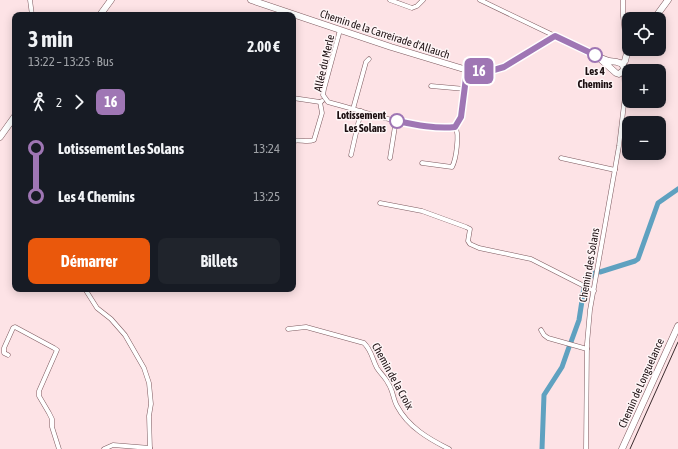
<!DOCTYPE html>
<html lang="fr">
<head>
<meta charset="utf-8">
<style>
	body { margin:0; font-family:"Asap Condensed",sans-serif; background:#20242c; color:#f1f3f6; height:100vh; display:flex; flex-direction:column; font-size:15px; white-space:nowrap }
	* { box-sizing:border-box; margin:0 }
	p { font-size:13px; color:#9ea1a6 }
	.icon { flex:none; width:22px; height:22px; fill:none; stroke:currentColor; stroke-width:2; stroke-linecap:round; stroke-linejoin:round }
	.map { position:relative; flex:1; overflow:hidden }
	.side { position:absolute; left:12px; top:12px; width:284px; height:280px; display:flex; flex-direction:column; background:#171b24; border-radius:8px; box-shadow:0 2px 10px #0003 }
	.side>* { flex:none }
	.badge { padding:0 8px; border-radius:6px; font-size:14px; line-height:26px }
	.fabs { position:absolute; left:622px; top:12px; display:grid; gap:8px }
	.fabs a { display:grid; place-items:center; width:44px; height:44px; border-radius:8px; background:#171b24; box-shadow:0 2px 10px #0003; font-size:20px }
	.map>.badge { position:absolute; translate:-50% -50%; box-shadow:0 0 0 2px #fff }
	.legs { display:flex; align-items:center; gap:6px; height:44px; padding:0 16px; font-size:13px }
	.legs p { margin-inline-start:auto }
	.headline { display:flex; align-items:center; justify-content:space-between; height:68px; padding:0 16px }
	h1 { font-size:22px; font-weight:700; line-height:30px }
	.cta { display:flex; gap:8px; margin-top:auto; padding:8px 16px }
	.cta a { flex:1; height:46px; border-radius:8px; background:#ea580c; color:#fff; font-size:16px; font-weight:700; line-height:46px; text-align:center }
	.cta a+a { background:#20242c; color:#f1f3f6 }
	ul { padding:0 16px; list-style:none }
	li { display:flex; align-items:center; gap:14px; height:48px; font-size:15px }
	li i { display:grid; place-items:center; width:6px; height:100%; margin:0 5px; background:currentColor }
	li i::after { content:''; width:10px; height:10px; margin:-5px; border:3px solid; border-radius:50%; background:#171b24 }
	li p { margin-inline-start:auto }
	li:first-child i { background:linear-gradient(#0000 50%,currentColor 0) }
	li:last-child i { background:linear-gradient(currentColor 50%,#0000 0) }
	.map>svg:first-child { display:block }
</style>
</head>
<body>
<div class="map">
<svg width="678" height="449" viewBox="0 0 678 449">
	<rect width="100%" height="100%" fill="#fde3e6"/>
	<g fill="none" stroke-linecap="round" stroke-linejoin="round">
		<g stroke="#5fa1c0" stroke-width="5">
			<polyline points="600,272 635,261 638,259 658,203 678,189"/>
			<polyline points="586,284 591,276 595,273"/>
			<polyline points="571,342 579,320 584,288"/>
			<polyline points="542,449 544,395 562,367 569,347"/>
		</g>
		<g stroke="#7d5a5f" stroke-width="5">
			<g id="street">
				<polyline points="30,0 32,15"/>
				<polyline points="390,0 412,8 417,6 423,0"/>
				<polyline points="480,0 555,36"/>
				<polyline points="623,0 623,16 627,52"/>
				<path d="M340,30L324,89L323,95L328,102C367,112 415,131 455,127L461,117L467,70"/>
				<polyline points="431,86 465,89"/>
				<polyline points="293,98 320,102 322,101"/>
				<polyline points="353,109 366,62 369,59"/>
				<path d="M293,141C300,139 307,143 314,140L322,113L320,102"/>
				<polyline points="351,155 361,111"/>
				<polyline points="390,158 396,120"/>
				<polyline points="561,158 615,170"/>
				<path d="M422,163L452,167C456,160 460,133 455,127"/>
				<polyline points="380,203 422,211 466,227 470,229 468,241 470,244 479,248 531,259 594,291"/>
				<polyline points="85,289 97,308 111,319 125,335 144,368 149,383 151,404 149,416 150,449"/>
				<path d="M288,329L306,327L364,343C372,351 372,359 377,368C380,373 385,377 388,383C393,390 393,399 397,406C408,427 429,439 449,449"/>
				<polyline points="541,330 544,335 548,338 587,349"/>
				<polyline points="8,355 4,353 4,348 13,328 15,327 54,348 57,350 39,391 39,396 49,413 52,419 52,427 59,449"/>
				<polyline points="104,449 113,445 150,448"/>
				<polyline points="586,449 587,344 590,310 619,146 625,96 624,70"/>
			</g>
		</g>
		<g stroke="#7d5a5f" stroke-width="7">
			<g id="secondary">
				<path d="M251,0L391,47L467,70L487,72L504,67L555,36C573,44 590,55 609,61C614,62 619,61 623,65L624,70L619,74L616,73L598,57"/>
				<polyline points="100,15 111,0"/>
				<polyline points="654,19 668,0"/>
				<polyline points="622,64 625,61 627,53 630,49"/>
				<polyline points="0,137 15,116"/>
				<polyline points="622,449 678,326"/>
			</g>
		</g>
		<use href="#street" stroke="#fff" stroke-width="4"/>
		<use href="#secondary" stroke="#fff" stroke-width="6"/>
		<polyline stroke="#3a2b2d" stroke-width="1" points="630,449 678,342"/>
	</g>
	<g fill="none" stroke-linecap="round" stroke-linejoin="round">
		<g stroke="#fff" stroke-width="9">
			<path id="line-1" d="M397,121C416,125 436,129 455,127L461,117L467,70L487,72L504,67L555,36L595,55"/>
		</g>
		<use href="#line-1" stroke="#9f76b4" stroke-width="6"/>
	</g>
	<g fill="#fff" stroke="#9f76b4" stroke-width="2">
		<circle cx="595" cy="55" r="7"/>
		<circle cx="397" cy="121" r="7"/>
	</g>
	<g text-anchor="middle" stroke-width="3" stroke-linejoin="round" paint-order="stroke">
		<g font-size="11" fill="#1c0f11" stroke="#fef5f6">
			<text transform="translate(385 34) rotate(18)" y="4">Chemin de la Carreirade d'Allauch</text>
			<text transform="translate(324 63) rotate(-77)" y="4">Allée du Merle</text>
			<text transform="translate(589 265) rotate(-80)" y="4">Chemin des Solans</text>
			<text transform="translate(393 376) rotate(61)" y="4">Chemin de la Croix</text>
			<text transform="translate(641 383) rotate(-66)" y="4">Chemin de Longuelance</text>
		</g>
		<g font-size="11" font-weight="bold" fill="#1c0f11" stroke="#fef5f6">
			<text x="595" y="75">Les 4<tspan x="595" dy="13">Chemins</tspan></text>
			<text x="386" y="119" text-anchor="end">Lotissement<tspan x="386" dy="13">Les Solans</tspan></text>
		</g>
	</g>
</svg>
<div class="fabs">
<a><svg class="icon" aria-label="locate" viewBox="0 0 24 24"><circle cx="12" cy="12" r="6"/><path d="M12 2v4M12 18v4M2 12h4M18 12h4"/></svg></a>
<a>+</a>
<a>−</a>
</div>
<b class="badge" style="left:479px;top:71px;background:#9f76b4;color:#fff">16</b>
<section class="side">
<div class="headline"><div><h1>3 min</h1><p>13:22 – 13:25 · Bus</p></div><b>2.00 €</b></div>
<div class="legs"><svg class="icon" aria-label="walk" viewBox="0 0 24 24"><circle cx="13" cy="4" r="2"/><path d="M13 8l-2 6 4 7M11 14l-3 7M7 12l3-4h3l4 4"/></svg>2<svg class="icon" aria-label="forward" viewBox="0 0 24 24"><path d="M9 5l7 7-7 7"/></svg><b class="badge" style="background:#9f76b4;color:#fff">16</b></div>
<ul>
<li><i style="color:#9f76b4"></i><b>Lotissement Les Solans</b><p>13:24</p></li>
<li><i style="color:#9f76b4"></i><b>Les 4 Chemins</b><p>13:25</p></li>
</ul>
<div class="cta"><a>Démarrer</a><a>Billets</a></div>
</section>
</div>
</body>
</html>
